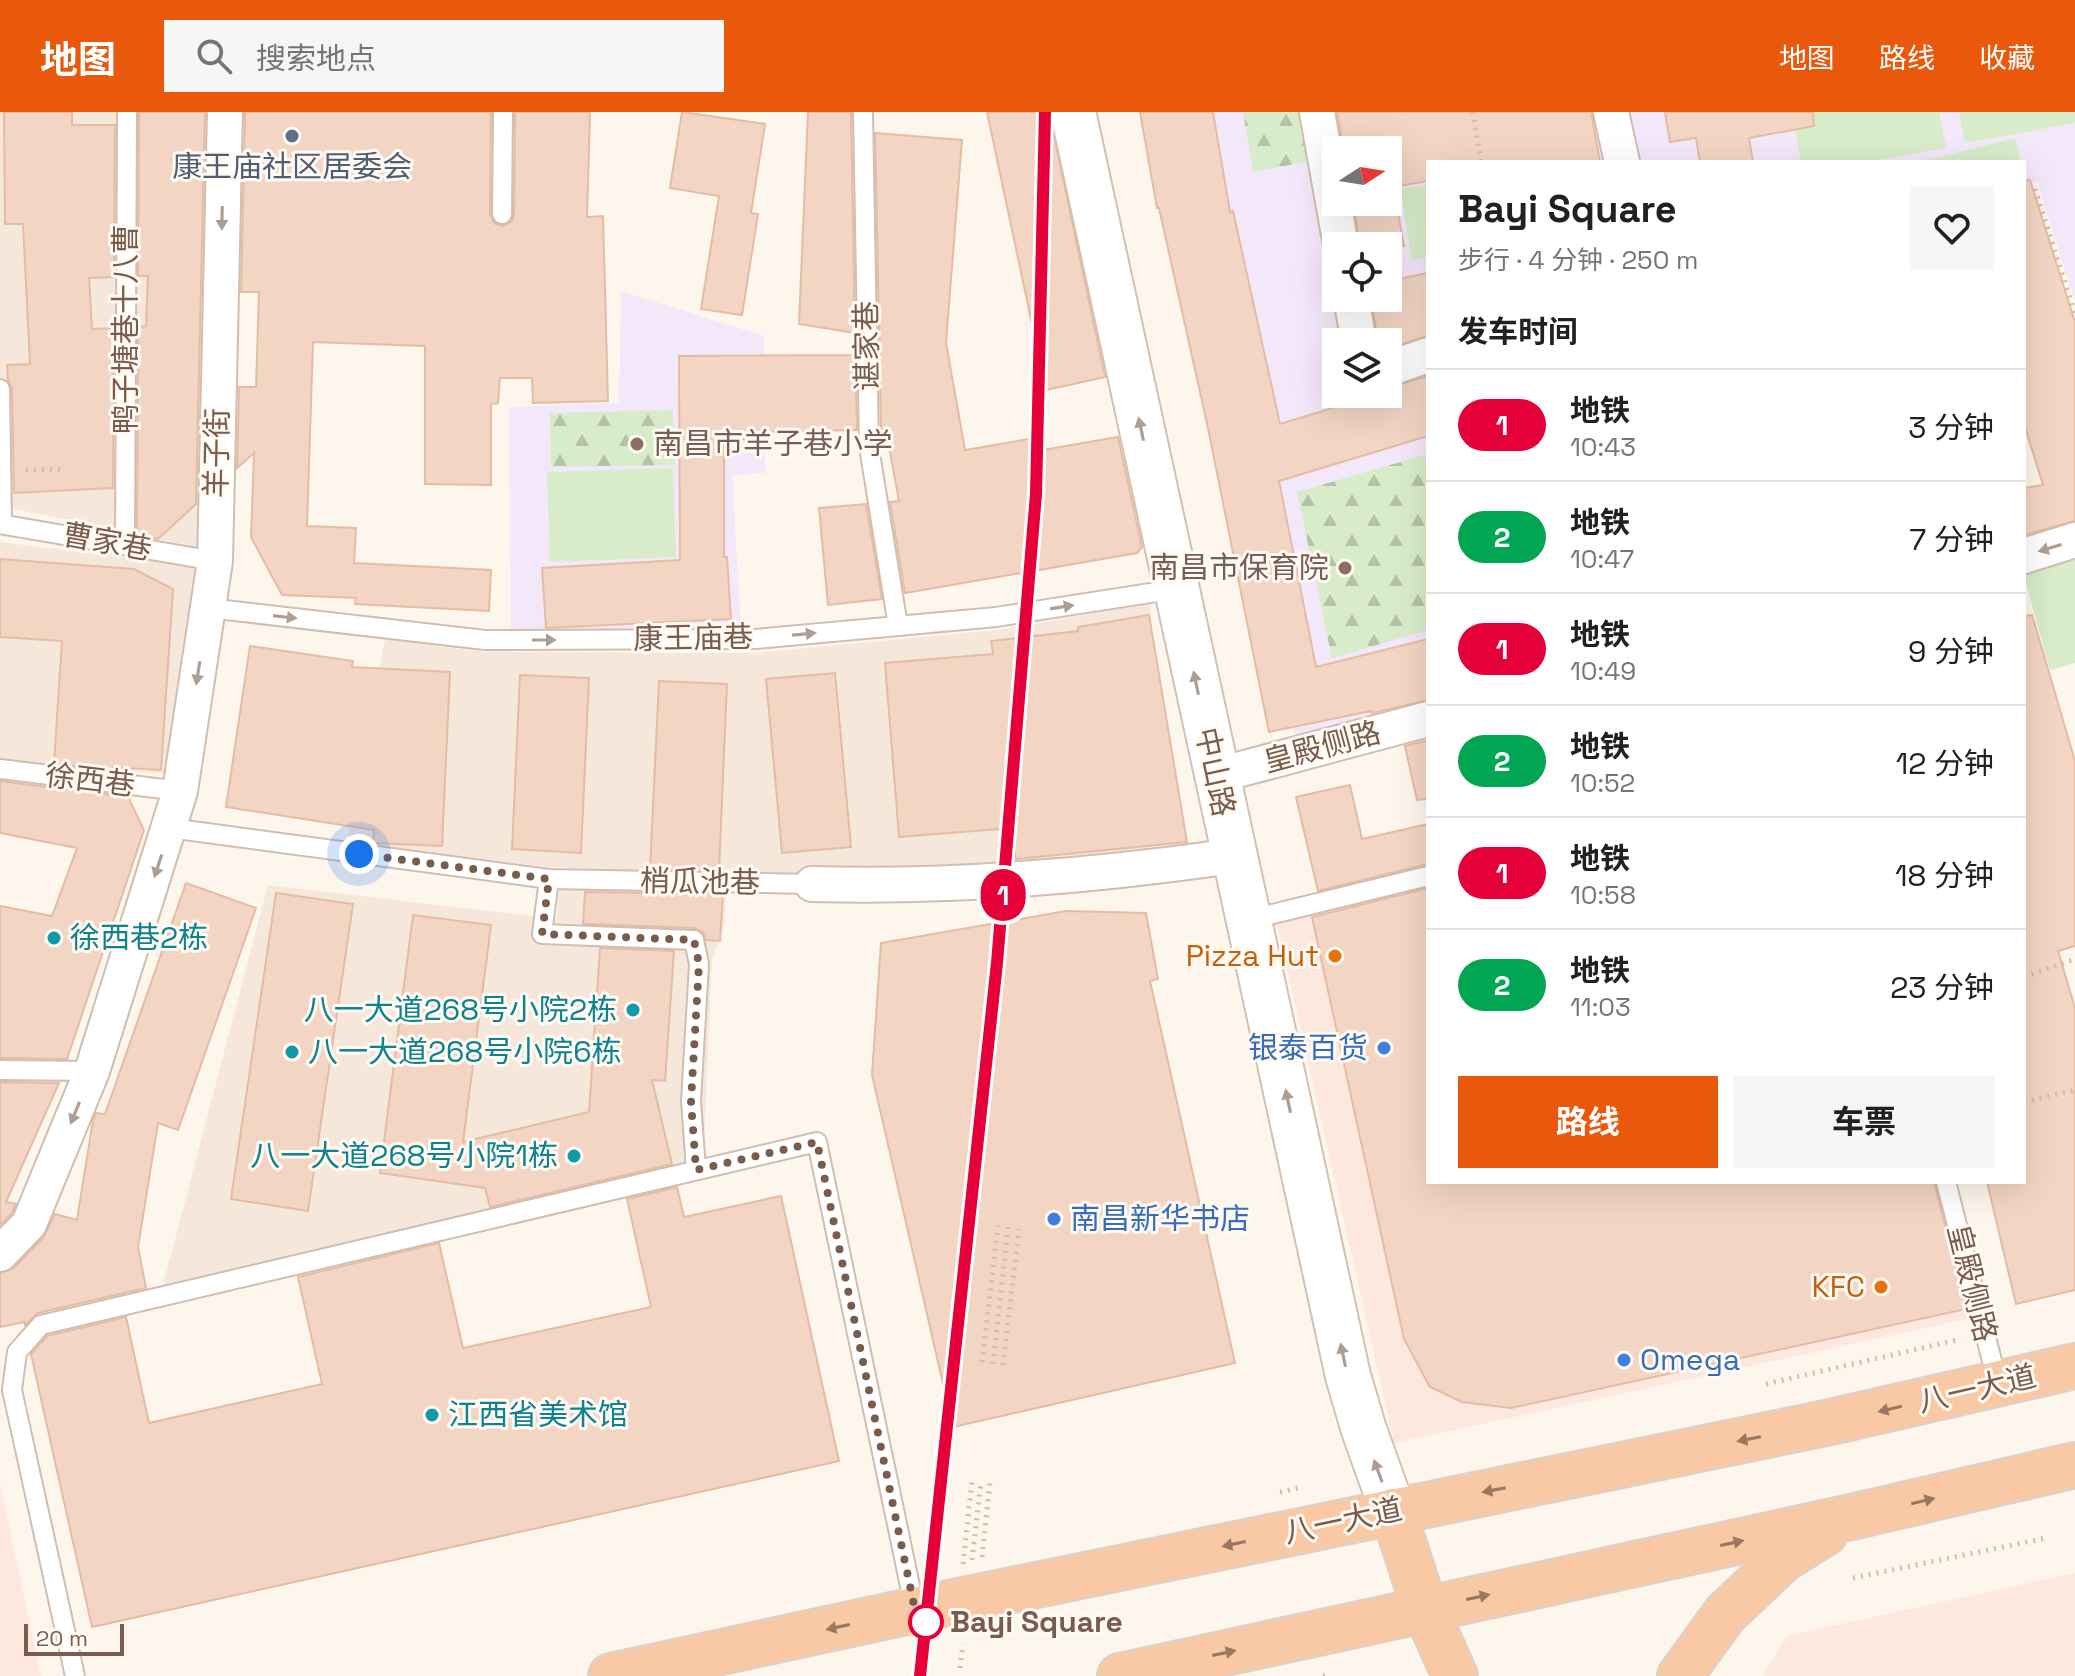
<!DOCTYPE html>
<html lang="zh">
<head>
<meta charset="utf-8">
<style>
	body { margin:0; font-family:"Space Grotesk","Noto Sans SC",sans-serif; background:#f6f6f6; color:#202124; height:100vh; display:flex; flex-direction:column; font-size:30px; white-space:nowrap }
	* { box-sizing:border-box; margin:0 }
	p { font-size:26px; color:#757577 }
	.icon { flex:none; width:44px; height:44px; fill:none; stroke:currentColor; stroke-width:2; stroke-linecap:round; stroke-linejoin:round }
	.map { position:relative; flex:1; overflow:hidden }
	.side { position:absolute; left:1426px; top:48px; width:600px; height:1024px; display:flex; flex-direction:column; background:#fff; border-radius:0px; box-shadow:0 8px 32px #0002 }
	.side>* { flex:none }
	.badge { padding:0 16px; border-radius:26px; font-size:28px; line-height:52px }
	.needle { width:52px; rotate:78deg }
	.controls { position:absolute; left:1322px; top:24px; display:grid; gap:16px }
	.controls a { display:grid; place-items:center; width:80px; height:80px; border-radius:0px; background:#fff; box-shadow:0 8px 32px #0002; font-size:40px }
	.scale { position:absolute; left:24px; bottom:20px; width:100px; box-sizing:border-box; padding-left:8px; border:4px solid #7a5c4d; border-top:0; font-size:22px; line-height:28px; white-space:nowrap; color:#7a5c4d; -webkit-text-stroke:6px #fffaf3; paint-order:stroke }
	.you { position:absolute; width:40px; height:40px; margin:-20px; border:6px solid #fff; border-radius:50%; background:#1a73e8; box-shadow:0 0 0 12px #1a73e833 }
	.map>.badge { position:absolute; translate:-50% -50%; box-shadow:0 0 0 4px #fff }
	h2 { padding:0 32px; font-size:30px; line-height:72px }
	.round { display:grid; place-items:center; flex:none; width:84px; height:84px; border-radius:0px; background:#f6f6f6 }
	.headline { display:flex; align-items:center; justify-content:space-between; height:136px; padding:0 32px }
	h1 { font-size:38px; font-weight:700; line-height:60px }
	.primary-button { display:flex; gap:16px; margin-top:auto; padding:16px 32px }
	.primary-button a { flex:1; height:92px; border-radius:0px; background:#ea580c; color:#fff; font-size:32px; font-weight:700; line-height:92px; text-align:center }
	.primary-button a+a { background:#f6f6f6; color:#202124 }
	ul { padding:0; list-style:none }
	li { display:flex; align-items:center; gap:24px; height:112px; padding:0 32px; border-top:2px solid #e0e0e0 }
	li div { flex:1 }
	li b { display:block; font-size:30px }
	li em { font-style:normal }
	li .badge { min-width:88px; font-weight:700; text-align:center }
	header { display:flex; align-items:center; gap:48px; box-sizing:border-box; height:112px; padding:0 40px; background:#ea580c; color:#fff }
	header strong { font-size:38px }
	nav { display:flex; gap:44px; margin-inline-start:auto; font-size:28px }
	.search { width:560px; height:72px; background:#f6f6f6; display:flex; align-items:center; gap:20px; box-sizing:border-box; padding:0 28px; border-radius:0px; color:#757577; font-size:30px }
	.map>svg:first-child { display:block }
</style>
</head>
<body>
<header>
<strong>地图</strong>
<div class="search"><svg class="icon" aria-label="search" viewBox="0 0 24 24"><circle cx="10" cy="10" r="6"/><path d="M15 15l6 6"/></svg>搜索地点</div>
<nav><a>地图</a><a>路线</a><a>收藏</a></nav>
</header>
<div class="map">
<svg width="2075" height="1564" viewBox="0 0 2075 1564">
	<defs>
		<pattern id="forest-firs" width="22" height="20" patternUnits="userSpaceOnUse" patternTransform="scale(2)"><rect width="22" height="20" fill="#d8ecc9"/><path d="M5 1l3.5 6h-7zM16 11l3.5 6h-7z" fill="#b4c2a5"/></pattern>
	</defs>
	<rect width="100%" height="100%" fill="#fdf6ec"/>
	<g fill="#f5e8da">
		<polygon points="0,0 215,0 211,438 0,394"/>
		<polygon points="0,430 200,455 172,661 0,658"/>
		<polygon points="1151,491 1146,746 956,764 760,764 549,755 347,731 385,527 484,540 755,541 997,518"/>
		<polygon points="560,766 726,774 725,810 712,848 703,1053 162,1177 268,773 557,807"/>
	</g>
	<g fill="#fde8e0">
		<polygon points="1428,772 1428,1070 1941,1070 1972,1206 1394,1331 1276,808"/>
		<polygon points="0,1371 41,1564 0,1564"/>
		<polygon points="2075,1461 2075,1564 1763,1564 1786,1524"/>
	</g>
	<g fill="#f3e8fa" fill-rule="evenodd">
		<path d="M1174,0H2075V190L2037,70L2024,73V50H1428V593L1296,628ZM1336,38H1388V90H1336ZM1336,134H1388V186H1336ZM1336,230H1388V282H1336Z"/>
		<polygon points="621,179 764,224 765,361 732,363 741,516 521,523 511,516 509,295 619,291"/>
	</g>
	<g fill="#d8ecc9">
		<polygon points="1792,0 1939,0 1946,36 1867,50 1801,50"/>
		<polygon points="1959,0 2075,0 2075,11 1965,31"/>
		<polygon points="2015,26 2021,50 1928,50 1928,48"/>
		<polygon points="1428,73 1428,145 1412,148 1400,77"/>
		<polygon points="673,356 676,445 550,450 547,360"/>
		<polygon points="2075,432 2075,551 2050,558 2024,464 2024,446"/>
	</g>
	<g fill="url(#forest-firs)">
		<polygon points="1243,0 1307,0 1315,48 1253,60"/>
		<polygon points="673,298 675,353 551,355 550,301"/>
		<polygon points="1428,342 1428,518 1332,546 1297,380"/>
	</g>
	<g fill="#f3d5c3" stroke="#e6bba3" stroke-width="2">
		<polygon points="4,0 72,0 72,13 115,13 114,165 89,166 92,217 114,216 113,376 14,381 12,277 8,268 7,253 30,252 23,112 5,112"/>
		<polygon points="139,0 205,0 196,392 158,427 137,423 138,215 146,214 148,164 138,164"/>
		<polygon points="245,0 491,0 490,102 495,112 503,114 512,109 514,102 515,0 590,0 587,105 603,104 608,289 533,291 532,266 500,266 498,291 491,292 491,373 425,372 425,234 313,230 307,414 356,416 354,451 491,458 489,499 355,492 356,486 282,483 251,425 254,341 237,356 239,275 256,275 259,180 241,180"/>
		<polygon points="682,0 765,12 751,101 758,102 742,203 701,197 719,84 670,76"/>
		<polygon points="808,0 851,0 855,221 799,212"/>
		<polygon points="987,0 1049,0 1105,265 1046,278"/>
		<polygon points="1140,0 1213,0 1230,100 1233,99 1280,312 1379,282 1388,282 1388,276 1428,264 1428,324 1279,369 1316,555 1428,527 1428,588 1372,601 1371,599 1269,620 1208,316 1159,96 1157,96"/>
		<polygon points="1337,0 1591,0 1600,50 1428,50 1428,69 1388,76 1388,38 1344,38"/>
		<polygon points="1665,0 1813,0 1814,14 1749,26 1753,50 1700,50 1696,26 1670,30"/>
		<polygon points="875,21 962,28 946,231 965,338 1035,326 1037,339 1118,325 1142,435 1137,441 905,481 890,390 899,389 886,318 881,318"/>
		<polygon points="2030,68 2075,210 2075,409 2024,423 2024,376 2043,373 2024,312 2024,69"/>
		<polygon points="1353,90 1396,90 1404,134 1360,134"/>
		<polygon points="1428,161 1428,224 1388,236 1388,230 1378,230 1371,186 1388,186 1388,169"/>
		<polygon points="855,222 857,318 759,320 759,327 724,327 724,445 727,445 731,507 546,516 542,456 680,448 679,244 853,243"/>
		<polygon points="866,392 882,487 828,493 819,396"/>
		<polygon points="0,447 134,457 173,477 161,658 113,655 115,659 54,652 62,529 0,525"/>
		<polygon points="1149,503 1187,730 1016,747 1012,716 899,725 885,551 993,542 991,529 1078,519 1078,515"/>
		<polygon points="2032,503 2075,649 2075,834 2058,839 2075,896 2075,1178 2016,1192 1987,1070 2024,1070 2024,504"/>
		<polygon points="250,534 353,549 352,555 450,560 442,734 373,731 374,718 226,695"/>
		<polygon points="835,561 851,735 782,741 766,567"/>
		<polygon points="520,563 589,566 581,741 512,737"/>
		<polygon points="659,569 727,572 719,758 650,757"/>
		<polygon points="1428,628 1428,687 1417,688 1405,634"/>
		<polygon points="0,669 128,685 144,718 67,947 0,946 0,794 52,804 77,736 0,721"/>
		<polygon points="1350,673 1362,727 1428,712 1428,752 1318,779 1296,685"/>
		<polygon points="186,771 256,796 178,1018 158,1011 138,1135 146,1176 38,1201 25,1213 24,1210 0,1215 0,1161 14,1156 43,1126 55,1102 77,1108 93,1008 96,1001 105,1002"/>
		<polygon points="1428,776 1428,1070 1934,1070 1966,1197 1511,1296 1462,1290 1430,1275 1404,1227 1312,805"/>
		<polygon points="585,780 723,782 720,829 706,828 703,820 694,816 583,812"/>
		<polygon points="276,781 353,792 308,1099 231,1087"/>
		<polygon points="1066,799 1146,801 1158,867 1150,869 1235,1251 953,1315 872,963 881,831"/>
		<polygon points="413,803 491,813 463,1030 589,1000 600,836 674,839 665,969 652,968 672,1052 490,1095 485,1076 380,1061"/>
		<polygon points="0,970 59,971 6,1090 16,1092 12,1101 0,1113"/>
		<polygon points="677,1075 684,1105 781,1084 839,1349 92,1515 31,1242 47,1224 126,1205 149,1311 322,1272 298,1165 439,1131 463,1236 651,1195 627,1087"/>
	</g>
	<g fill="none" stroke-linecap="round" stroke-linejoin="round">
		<g stroke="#d1beb0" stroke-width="22">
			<g id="service">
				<polyline points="863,0 869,335 898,514"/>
				<polyline points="502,102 503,0"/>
				<polyline points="0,277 2,412"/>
				<polyline points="0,412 215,449"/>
				<polyline points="125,433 127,0"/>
				<polyline points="208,496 485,528 755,527 996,505 1176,477"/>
				<polyline points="0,657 180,679"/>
				<polyline points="170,716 549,767 812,772"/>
				<polyline points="549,767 542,822 694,828 699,852 691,989 696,1058"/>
				<polyline points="1248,808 1428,764"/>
				<polyline points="0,958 92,959"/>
				<polyline points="1946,1070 1998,1272"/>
				<polyline points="75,1564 12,1278 17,1240 41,1213 817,1030 915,1498"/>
			</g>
		</g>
		<g stroke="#d1beb0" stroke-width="38">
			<g id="minor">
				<polyline points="1317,0 1341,134"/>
				<polyline points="1611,0 1622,50"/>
				<polyline points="1351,186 1359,230"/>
				<polyline points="1388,257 1428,243"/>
				<polyline points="2024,444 2075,428"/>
				<polyline points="1215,664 1428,607"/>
				<path d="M812,772C952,776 1094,764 1233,744"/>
				<polyline points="0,1142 29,1112 92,959 180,679 215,449 225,0"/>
			</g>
		</g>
		<g stroke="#d6c0b0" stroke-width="48">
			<polyline id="secondary" points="1073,0 1348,1264 1364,1318 1393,1399"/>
		</g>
		<g stroke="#dad1cd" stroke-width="48">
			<g id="trunk">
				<polyline points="1393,1399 1425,1497 1455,1564"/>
				<polyline points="611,1564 915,1498 1826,1311 2075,1254"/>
				<polyline points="1120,1564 1847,1406 2075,1353"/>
				<polyline points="1680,1564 1725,1502 1782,1448 1825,1421"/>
			</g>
		</g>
		<g stroke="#d9b8a5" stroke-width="5" stroke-dasharray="2 6" stroke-linecap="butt">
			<polyline points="1473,0 1481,50"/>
			<polyline points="2035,77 2075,202"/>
			<polyline points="26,358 64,357"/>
			<polyline points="2024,865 2075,847"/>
			<polyline points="2024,990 2075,978"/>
			<polyline points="982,1250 998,1114"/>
			<polyline points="993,1252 1008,1115"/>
			<polyline points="1003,1253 1019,1117"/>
			<polyline points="1766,1272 1961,1227"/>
			<polyline points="1280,1380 1298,1376"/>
			<polyline points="982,1445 990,1371"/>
			<polyline points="972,1448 981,1370"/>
			<polyline points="963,1452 972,1369"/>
			<polyline points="1853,1466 2046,1426"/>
			<polyline points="960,1556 963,1532"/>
			<polyline points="1323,1564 1330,1562"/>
		</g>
		<use href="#service" stroke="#fff" stroke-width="18"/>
		<use href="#minor" stroke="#fff" stroke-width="34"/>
		<use href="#secondary" stroke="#fff" stroke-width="44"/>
		<use href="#trunk" stroke="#f9c8a4" stroke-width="44"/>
	</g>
	<defs><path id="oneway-solid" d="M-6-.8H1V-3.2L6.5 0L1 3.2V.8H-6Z" transform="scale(2)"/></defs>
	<g fill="#af9d94">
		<use href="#oneway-solid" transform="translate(222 106) rotate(91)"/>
		<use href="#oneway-solid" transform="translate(1141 317) rotate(-102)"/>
		<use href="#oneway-solid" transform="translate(2050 436) rotate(163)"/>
		<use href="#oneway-solid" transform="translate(1062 495) rotate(-9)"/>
		<use href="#oneway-solid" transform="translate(285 505) rotate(7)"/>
		<use href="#oneway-solid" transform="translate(804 522) rotate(-5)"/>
		<use href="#oneway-solid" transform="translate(544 528)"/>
		<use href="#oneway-solid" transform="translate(198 561) rotate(99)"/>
		<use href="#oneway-solid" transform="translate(1196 571) rotate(-102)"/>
		<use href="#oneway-solid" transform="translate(158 754) rotate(108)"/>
		<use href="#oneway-solid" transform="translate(1288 989) rotate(-102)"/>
		<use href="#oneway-solid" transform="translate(75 1001) rotate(112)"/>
		<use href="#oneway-solid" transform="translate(1343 1243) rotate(-102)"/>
		<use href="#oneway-solid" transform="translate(1378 1359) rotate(-110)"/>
	</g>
	<g fill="#9a7763">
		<use href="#oneway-solid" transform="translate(1890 1297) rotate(167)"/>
		<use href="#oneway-solid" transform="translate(1749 1327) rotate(169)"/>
		<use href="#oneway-solid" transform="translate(1494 1378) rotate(169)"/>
		<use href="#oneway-solid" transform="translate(1923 1389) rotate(-13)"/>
		<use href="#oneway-solid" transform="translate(1732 1431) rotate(-12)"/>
		<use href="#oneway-solid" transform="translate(1234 1432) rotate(168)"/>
		<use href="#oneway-solid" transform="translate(1478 1485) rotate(-12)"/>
		<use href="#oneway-solid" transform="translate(838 1515) rotate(168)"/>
		<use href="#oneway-solid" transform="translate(1224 1541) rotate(-12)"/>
	</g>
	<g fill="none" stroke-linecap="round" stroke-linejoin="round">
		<g stroke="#fff" stroke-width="18">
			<polyline id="line" points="920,1564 997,851 1036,382 1045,0"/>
		</g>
		<use href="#line" stroke="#e60039" stroke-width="12"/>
		<polyline stroke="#7a5c4d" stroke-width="8" stroke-dasharray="0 14.4" points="359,742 549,767 542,822 694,828 699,852 691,989 696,1058 817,1030 915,1498 926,1510"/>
	</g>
	<circle fill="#5c6f8a" stroke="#fffaf3" stroke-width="3" cx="292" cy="24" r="8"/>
	<g fill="#8d6e63" stroke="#fffaf3" stroke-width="3">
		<circle cx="637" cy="332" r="8"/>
		<circle cx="1345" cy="456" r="8"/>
	</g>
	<g fill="#0f9aa8" stroke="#fffaf3" stroke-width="3">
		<circle cx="54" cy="826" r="8"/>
		<circle cx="633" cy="898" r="8"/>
		<circle cx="292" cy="940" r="8"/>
		<circle cx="574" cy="1044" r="8"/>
		<circle cx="432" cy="1303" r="8"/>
	</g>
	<g fill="#e8710a" stroke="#fffaf3" stroke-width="3">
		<circle cx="1335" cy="844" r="8"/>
		<circle cx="1881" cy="1175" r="8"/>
	</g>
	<g fill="#3f7fe0" stroke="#fffaf3" stroke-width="3">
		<circle cx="1384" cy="936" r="8"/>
		<circle cx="1054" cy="1107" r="8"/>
		<circle cx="1624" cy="1248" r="8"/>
	</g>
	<circle fill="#fff" stroke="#e60039" stroke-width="4" cx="926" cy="1510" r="16"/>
	<g text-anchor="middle" stroke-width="6" stroke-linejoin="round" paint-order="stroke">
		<g font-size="30" fill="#4e5e75" stroke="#fffaf3">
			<text x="292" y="65">康王庙社区居委会</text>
		</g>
		<g font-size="30" fill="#7a5c4d" stroke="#fffaf3">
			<text transform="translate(126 217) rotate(-90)" y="10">鸭子塘巷十八曹</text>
			<text transform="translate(867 234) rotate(-91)" y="10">谌家巷</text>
			<text transform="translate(217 341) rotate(-89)" y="10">羊子街</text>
			<text transform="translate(107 430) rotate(10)" y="10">曹家巷</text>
			<text transform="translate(693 526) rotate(-1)" y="10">康王庙巷</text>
			<text transform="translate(1322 635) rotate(-15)" y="10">皇殿侧路</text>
			<text transform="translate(1215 660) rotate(78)" y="10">中山路</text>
			<text transform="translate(90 668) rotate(7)" y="10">徐西巷</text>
			<text transform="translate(700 770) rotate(1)" y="10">梢瓜池巷</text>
			<text transform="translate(1972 1171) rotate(76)" y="10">皇殿侧路</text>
			<text transform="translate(1977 1277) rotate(-13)" y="10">八一大道</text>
			<text transform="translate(1343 1409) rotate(-12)" y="10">八一大道</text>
		</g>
		<g font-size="30" fill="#785e54" stroke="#fffaf3" text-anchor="start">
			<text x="653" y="342">南昌市羊子巷小学</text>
			<text x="1329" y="466" text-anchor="end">南昌市保育院</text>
		</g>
		<g font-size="30" fill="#0d838f" stroke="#fffaf3" text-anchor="start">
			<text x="70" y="836">徐西巷2栋</text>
			<text x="617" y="908" text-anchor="end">八一大道268号小院2栋</text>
			<text x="308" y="950">八一大道268号小院6栋</text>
			<text x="558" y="1054" text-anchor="end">八一大道268号小院1栋</text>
			<text x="448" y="1313">江西省美术馆</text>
		</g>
		<g font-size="30" fill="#c56008" stroke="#fffaf3" text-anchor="end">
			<text x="1319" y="854">Pizza Hut</text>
			<text x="1865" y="1185">KFC</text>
		</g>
		<g font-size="30" fill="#366cbe" stroke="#fffaf3" text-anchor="start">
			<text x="1368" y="946" text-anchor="end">银泰百货</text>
			<text x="1070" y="1117">南昌新华书店</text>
			<text x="1640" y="1258">Omega</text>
		</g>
		<g font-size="30" font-weight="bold" fill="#7a5c4d" stroke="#fffaf3" text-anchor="start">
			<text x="950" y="1520">Bayi Square</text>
		</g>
	</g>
</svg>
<div class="controls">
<a><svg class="needle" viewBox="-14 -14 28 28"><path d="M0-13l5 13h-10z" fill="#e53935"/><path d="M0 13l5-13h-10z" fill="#757577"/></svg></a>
<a><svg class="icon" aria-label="locate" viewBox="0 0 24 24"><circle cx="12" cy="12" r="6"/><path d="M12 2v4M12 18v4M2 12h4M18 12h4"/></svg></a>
<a><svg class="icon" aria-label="layers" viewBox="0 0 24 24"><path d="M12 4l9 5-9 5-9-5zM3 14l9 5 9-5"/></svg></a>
</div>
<div class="scale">20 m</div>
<div class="you" style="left:359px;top:742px"></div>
<b class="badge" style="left:1003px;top:783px;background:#e60039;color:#fff">1</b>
<section class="side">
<div class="headline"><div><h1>Bayi Square</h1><p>步行 · 4 分钟 · 250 m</p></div><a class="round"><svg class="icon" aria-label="heart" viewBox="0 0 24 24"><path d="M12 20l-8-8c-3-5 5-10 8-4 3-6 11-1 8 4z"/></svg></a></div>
<h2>发车时间</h2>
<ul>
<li><span class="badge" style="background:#e60039;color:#fff">1</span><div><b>地铁</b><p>10:43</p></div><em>3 分钟</em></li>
<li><span class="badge" style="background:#00a651;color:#fff">2</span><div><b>地铁</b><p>10:47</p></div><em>7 分钟</em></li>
<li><span class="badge" style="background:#e60039;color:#fff">1</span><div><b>地铁</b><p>10:49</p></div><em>9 分钟</em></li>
<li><span class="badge" style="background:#00a651;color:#fff">2</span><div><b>地铁</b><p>10:52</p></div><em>12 分钟</em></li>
<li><span class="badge" style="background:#e60039;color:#fff">1</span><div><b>地铁</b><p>10:58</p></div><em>18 分钟</em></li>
<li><span class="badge" style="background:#00a651;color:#fff">2</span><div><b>地铁</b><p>11:03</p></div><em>23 分钟</em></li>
</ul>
<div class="primary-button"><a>路线</a><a>车票</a></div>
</section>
</div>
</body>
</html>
